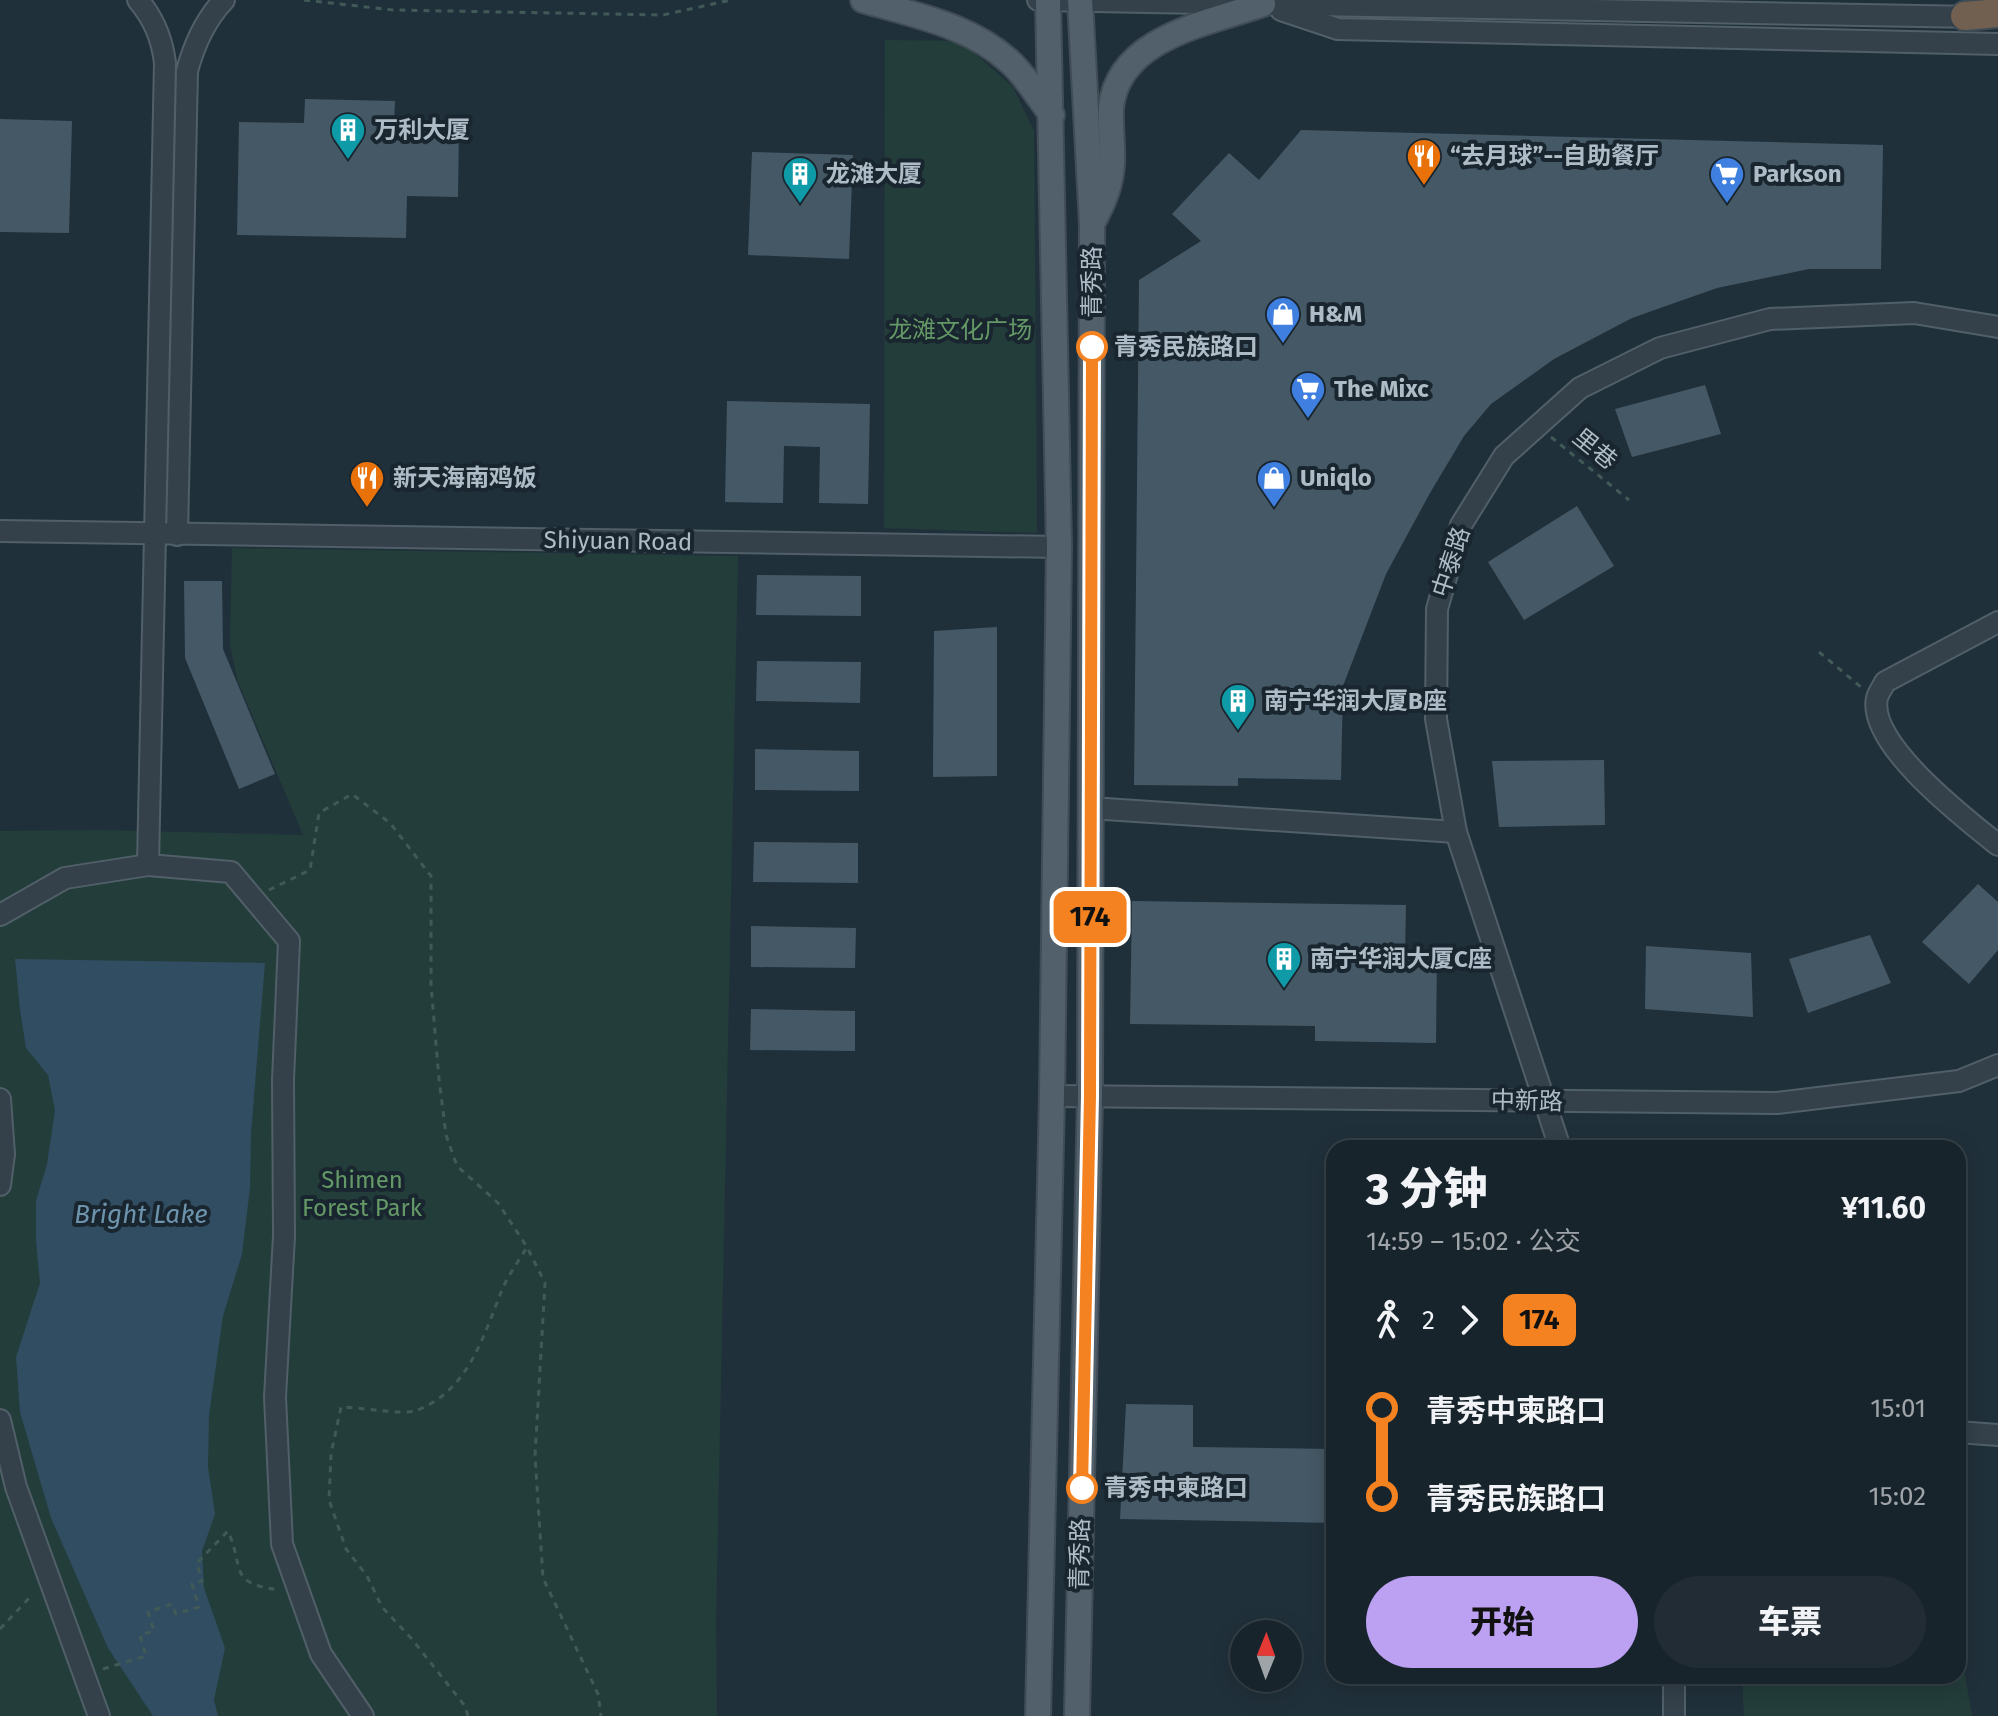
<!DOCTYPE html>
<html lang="zh">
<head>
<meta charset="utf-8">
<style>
	body { margin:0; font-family:"Fira Sans","Noto Sans SC",sans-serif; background:#212c34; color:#f1f3f6; height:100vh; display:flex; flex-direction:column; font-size:30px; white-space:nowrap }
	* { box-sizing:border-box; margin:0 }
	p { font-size:26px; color:#9fa4a9 }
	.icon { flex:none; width:44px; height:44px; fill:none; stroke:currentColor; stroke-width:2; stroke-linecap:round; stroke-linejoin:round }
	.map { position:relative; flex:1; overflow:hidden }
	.side { position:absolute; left:1326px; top:1140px; width:640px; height:544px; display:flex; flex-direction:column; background:#18242c; border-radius:24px; box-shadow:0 4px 20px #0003,0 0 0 2px #364148 }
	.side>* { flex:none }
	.badge { padding:0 16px; border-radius:12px; font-size:28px; line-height:52px }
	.needle { width:52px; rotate:1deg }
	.fabs { position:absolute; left:1230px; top:1620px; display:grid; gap:16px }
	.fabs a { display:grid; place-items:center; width:72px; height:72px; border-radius:50%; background:#18242c; box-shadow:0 4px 20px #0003,0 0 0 2px #364148; font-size:40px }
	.map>.badge { position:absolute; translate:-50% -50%; box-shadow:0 0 0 4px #fff }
	.legs { display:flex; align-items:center; gap:12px; height:88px; padding:0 40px; font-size:26px }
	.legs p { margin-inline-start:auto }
	.summary { display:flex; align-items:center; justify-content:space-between; height:136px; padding:0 40px }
	h1 { font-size:44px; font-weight:800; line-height:60px }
	.action { display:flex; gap:16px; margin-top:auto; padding:16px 40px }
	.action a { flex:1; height:92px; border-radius:48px; background:#bca0f2; color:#111; font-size:32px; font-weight:800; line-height:92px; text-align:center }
	.action a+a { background:#212c34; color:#f1f3f6 }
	ul { padding:0 40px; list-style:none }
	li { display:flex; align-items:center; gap:28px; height:88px; font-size:30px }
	li i { display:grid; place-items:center; width:12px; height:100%; margin:0 10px; background:currentColor }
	li i::after { content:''; width:20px; height:20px; margin:-10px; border:6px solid; border-radius:50%; background:#18242c }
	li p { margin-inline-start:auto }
	li:first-child i { background:linear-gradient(#0000 50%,currentColor 0) }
	li:last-child i { background:linear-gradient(currentColor 50%,#0000 0) }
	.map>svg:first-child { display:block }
</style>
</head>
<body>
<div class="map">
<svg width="1998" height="1716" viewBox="0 0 1998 1716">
	<rect width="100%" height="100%" fill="#20303a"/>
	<g fill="#233d3b">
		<polygon points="885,40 961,41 1013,87 1034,131 1037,533 884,528"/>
		<polygon points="232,548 738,556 716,1623 717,1716 0,1716 0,831 99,830 303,835 238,682 230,646"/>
		<polygon points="1958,1633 1972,1716 1744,1716 1742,1676 1958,1676"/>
	</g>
	<polygon fill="#314d61" points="15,959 265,963 251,1133 250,1188 242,1254 223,1316 209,1415 208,1467 215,1514 202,1551 204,1588 225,1648 214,1700 218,1716 153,1716 108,1648 51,1518 20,1412 16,1357 40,1283 36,1241 36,1201 47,1164 55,1110 48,1075 26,1048 20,1010"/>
	<g fill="#455865">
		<polygon points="305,99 395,101 394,125 459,127 458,197 407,196 406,238 237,235 239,122 304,123"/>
		<polygon points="0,119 72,121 69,233 0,232"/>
		<polygon points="1301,130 1883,145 1881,269 1809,269 1717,288 1632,318 1554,359 1491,404 1464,436 1430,493 1386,574 1343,686 1341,780 1238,778 1238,786 1134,785 1139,280 1201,241 1172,214 1229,153 1259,180"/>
		<polygon points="752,152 853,155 849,259 748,255"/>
		<polygon points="1705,385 1721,434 1632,457 1615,409"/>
		<polygon points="727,401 870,404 868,504 819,503 820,447 784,446 783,503 725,502"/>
		<polygon points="1577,506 1614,566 1524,620 1488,562"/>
		<polygon points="757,575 861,576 861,616 756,615"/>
		<polygon points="184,581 222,581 223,649 275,774 239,789 185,658"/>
		<polygon points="997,627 997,776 933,777 934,631"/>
		<polygon points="757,661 861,662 860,703 756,701"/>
		<polygon points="755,749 859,751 859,791 755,790"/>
		<polygon points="1604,760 1605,825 1499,827 1492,761"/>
		<polygon points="754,842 858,843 858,883 753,882"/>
		<polygon points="1978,884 1998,902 1998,950 1969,984 1922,942"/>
		<polygon points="1132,901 1406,905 1405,955 1437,956 1436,1043 1315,1041 1315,1026 1130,1024"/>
		<polygon points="751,926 856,928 855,968 751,967"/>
		<polygon points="1870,935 1891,983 1808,1013 1789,959"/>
		<polygon points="1646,946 1751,953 1753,1017 1645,1009"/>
		<polygon points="751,1009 855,1011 855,1051 750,1050"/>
		<polygon points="1126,1404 1193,1405 1193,1447 1334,1449 1334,1523 1120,1519"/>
	</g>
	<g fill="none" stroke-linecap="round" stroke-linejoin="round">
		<g stroke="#515f68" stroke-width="24">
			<g id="minor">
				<path d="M138,0C154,19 162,38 165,63L148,865"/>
				<polyline points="1038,0 1977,17"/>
				<polyline points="1281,10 1338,29 1998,44"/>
				<polyline points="0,531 1059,547"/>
				<path d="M177,535L187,71C194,45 205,20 224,0"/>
				<path d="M1998,622L1885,682C1883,687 1878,693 1877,698C1867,744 1966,819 1998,845"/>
				<polyline points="1090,808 1456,832"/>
				<polyline points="0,915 65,878 148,865 231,872 289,941 283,1080 284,1236 275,1397 282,1544 321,1654 363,1716"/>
				<polyline points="1052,1096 1777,1103 1959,1081 1998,1065"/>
				<polyline points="0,1099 4,1154 0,1185"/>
				<polyline points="1560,1148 1456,832 1436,719 1437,609 1461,525 1504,456 1580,388 1660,348 1770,319 1914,313 1998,327"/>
				<polyline points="0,1420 16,1487 99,1716"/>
				<polyline points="1958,1432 1998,1435"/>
				<polyline points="1674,1676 1674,1716"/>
			</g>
		</g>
		<g stroke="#404d57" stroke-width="28">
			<g id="major">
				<path d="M863,0C914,15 970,25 1010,62C1025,75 1039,99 1052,115"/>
				<path d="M1093,222C1103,203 1111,185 1112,164C1113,145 1110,127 1111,108C1118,37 1209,23 1263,4"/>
				<polyline points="1038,1716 1052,1096 1059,547 1048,0"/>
				<polyline points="1077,1716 1090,1096 1092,224 1080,0"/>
			</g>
		</g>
		<g stroke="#3e4c55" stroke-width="32">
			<polyline id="highway" points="1965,16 1998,13"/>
		</g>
		<g stroke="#415a58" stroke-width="3" stroke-dasharray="6 6" stroke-linecap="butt">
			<polyline points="304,0 393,10 663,15 731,0"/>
			<polyline points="1551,437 1629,500"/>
			<polyline points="1819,652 1861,687"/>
			<polyline points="269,890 310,870 319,813 352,794 390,823 431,876 431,985 439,1079 446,1135 457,1166 498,1203 527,1247 545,1283 535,1456 543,1578 598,1694 601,1716"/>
			<polyline points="0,1629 33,1594"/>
			<path d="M103,1669L146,1656L140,1635L154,1631L148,1612L172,1604L176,1614L199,1607L192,1584L202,1581L197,1563L228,1531C245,1569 227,1583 279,1590"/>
			<path d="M468,1716L465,1706L411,1638L382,1607L367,1576L346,1549L329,1500L331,1454L341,1407C357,1407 402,1415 415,1411C468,1392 483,1337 502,1290C508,1275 519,1261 527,1247"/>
		</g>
		<use href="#minor" stroke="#34414b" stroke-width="20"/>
		<use href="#major" stroke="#51606b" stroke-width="24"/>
		<use href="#highway" stroke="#715f50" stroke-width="28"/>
	</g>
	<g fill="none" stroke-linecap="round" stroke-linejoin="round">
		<g stroke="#fff" stroke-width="18">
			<polyline id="line-1" points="1082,1488 1090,1096 1092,347"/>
		</g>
		<use href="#line-1" stroke="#f58220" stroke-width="12"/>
	</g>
	<defs>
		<g id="building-pin" transform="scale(1.8)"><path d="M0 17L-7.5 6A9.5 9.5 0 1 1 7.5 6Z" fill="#0f9aa8" stroke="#19262f"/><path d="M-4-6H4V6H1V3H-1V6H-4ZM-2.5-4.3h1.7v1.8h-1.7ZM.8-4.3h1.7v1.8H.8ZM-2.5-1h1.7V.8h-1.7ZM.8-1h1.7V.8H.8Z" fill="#fff"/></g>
		<g id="restaurant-pin" transform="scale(1.8)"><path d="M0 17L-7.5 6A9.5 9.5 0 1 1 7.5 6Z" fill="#e8710a" stroke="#19262f"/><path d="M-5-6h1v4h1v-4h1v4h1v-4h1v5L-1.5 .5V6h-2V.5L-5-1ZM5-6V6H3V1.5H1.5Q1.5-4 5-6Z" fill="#fff"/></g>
		<g id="supermarket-pin" transform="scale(1.8)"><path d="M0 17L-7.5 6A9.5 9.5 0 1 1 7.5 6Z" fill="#3f7fe0" stroke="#19262f"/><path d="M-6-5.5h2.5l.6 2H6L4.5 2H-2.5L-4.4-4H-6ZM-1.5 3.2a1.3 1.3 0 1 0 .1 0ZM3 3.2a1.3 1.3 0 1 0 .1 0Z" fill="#fff"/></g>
		<g id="shop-pin" transform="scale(1.8)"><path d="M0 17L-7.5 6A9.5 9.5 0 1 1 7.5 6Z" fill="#3f7fe0" stroke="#19262f"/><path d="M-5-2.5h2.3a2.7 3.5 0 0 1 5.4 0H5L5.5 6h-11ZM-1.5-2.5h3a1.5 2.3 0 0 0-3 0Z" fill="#fff"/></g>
	</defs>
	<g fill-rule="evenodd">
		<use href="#building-pin" x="348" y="130"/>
		<use href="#restaurant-pin" x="1424" y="156"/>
		<use href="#building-pin" x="800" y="174"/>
		<use href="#supermarket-pin" x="1727" y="174"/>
		<use href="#shop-pin" x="1283" y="314"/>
		<use href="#supermarket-pin" x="1308" y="389"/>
		<use href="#restaurant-pin" x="367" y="478"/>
		<use href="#shop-pin" x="1274" y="478"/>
		<use href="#building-pin" x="1238" y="701"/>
		<use href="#building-pin" x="1284" y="959"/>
	</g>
	<g fill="#fff" stroke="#f58220" stroke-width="4">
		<circle cx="1092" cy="347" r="14"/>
		<circle cx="1082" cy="1488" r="14"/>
	</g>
	<g text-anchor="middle" stroke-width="8" stroke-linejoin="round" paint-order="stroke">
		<g font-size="24" font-weight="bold" fill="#aebcc7" stroke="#19262f" text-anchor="start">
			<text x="374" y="138">万利大厦</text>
			<text x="1450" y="164">“去月球”--自助餐厅</text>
			<text x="826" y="182">龙滩大厦</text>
			<text x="1753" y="182">Parkson</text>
			<text x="1309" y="322">H&amp;M</text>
			<text x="1334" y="397">The Mixc</text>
			<text x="393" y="486">新天海南鸡饭</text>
			<text x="1300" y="486">Uniqlo</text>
			<text x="1264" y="709">南宁华润大厦B座</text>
			<text x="1310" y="967">南宁华润大厦C座</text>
		</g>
		<g font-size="24" fill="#aebcc7" stroke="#19262f">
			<text transform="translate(1092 282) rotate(-90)" y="8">青秀路</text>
			<text transform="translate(1595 449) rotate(39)" y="8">里巷</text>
			<text transform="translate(618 541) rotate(1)" y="8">Shiyuan Road</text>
			<text transform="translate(1451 562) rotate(-72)" y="8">中泰路</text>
			<text transform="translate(1527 1101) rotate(1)" y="8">中新路</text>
			<text transform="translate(1080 1554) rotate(-89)" y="8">青秀路</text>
		</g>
		<g font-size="24" fill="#649967" stroke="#19262f">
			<text x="960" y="338">龙滩文化广场</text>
			<text x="362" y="1188">Shimen<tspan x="362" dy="28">Forest Park</tspan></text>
		</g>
		<g font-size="24" font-weight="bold" fill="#aebcc7" stroke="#19262f" text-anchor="start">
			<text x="1114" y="355">青秀民族路口</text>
			<text x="1104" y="1496">青秀中柬路口</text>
		</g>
		<g font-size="26" font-style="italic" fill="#6d93ad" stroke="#19262f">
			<text x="141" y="1223">Bright Lake</text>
		</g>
	</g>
</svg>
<div class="fabs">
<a><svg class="needle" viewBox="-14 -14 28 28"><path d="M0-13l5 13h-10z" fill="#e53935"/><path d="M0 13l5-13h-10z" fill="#9fa4a9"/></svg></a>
</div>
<b class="badge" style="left:1090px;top:917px;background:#f58220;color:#111">174</b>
<section class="side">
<div class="summary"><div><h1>3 分钟</h1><p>14:59 – 15:02 · 公交</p></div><b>¥11.60</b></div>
<div class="legs"><svg class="icon" aria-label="walk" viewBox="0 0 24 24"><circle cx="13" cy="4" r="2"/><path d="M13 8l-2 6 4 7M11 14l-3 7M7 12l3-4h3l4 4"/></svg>2<svg class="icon" aria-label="forward" viewBox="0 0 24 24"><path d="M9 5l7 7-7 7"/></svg><b class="badge" style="background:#f58220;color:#111">174</b></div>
<ul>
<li><i style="color:#f58220"></i><b>青秀中柬路口</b><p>15:01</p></li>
<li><i style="color:#f58220"></i><b>青秀民族路口</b><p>15:02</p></li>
</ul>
<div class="action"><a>开始</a><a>车票</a></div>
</section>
</div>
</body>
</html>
